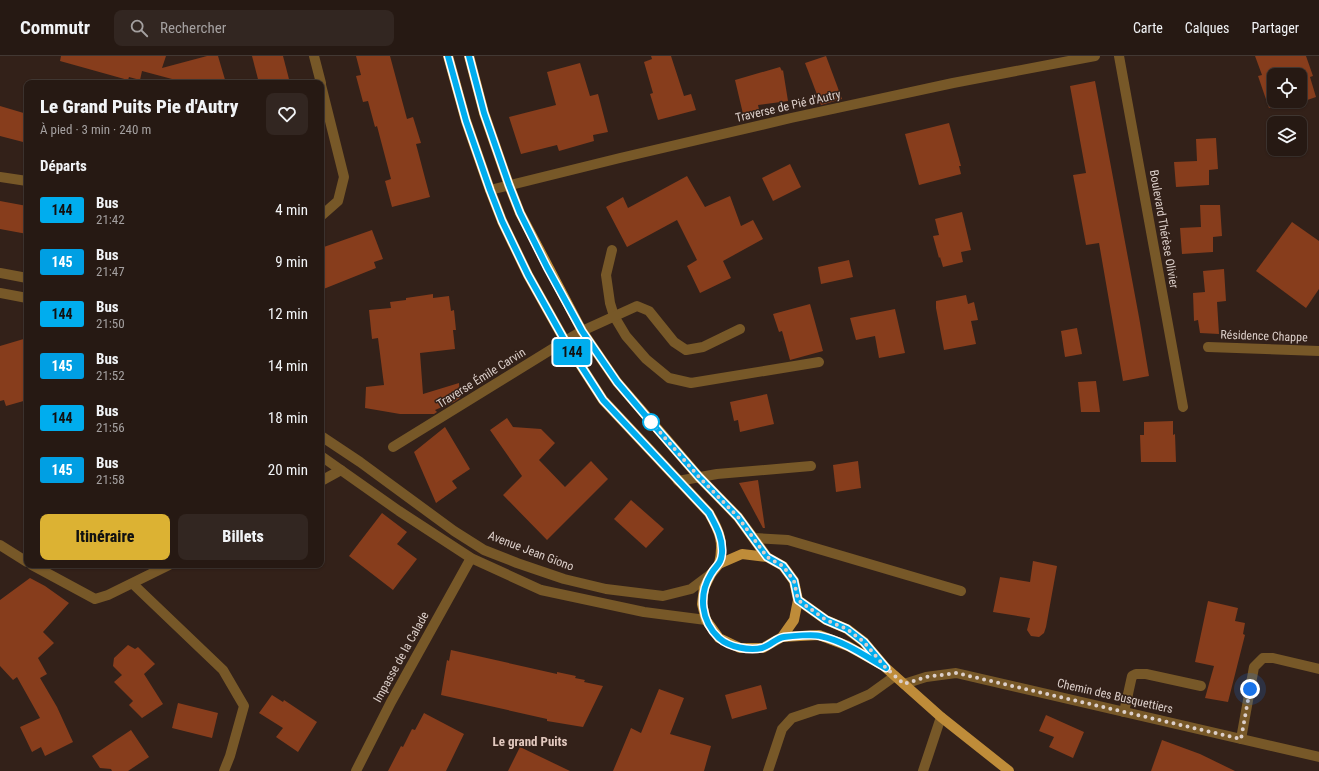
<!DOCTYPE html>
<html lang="fr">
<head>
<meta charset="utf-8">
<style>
	body { margin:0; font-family:"Roboto Condensed",sans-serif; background:#322621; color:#f1f3f6; height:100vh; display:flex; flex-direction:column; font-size:15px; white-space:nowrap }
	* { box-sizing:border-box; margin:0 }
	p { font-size:13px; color:#a4a0a0 }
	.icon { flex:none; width:22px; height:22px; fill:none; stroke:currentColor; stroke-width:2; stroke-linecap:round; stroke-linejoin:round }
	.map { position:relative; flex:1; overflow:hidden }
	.drawer { position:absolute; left:24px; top:24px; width:300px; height:488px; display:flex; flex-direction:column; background:#261913; border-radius:8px; box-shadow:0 1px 3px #0004,0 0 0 1px #423833 }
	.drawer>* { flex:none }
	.badge { padding:0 8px; border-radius:3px; font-size:14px; line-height:26px }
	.buttons { position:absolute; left:1267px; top:12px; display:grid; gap:8px }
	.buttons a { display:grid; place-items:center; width:40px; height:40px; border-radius:8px; background:#261913; box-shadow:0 1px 3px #0004,0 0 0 1px #423833; font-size:20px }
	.you { position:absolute; width:20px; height:20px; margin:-10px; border:3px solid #fff; border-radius:50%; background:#1a73e8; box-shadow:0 0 0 6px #1a73e833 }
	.map>.badge { position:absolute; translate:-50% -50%; box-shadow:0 0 0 2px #fff }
	h2 { padding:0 16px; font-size:15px; line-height:36px }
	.round { display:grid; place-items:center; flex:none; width:42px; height:42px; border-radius:8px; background:#322621 }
	.headline { display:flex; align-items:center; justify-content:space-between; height:68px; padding:0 16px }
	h1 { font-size:19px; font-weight:800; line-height:30px }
	.primary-button { display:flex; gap:8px; margin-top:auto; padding:8px 16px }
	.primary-button a { flex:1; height:46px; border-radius:8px; background:#dcb233; color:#111; font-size:16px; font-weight:800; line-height:46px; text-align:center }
	.primary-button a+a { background:#322621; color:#f1f3f6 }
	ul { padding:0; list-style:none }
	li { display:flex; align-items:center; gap:12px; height:52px; padding:0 16px }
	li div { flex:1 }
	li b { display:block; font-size:15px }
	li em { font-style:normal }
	li .badge { min-width:44px; font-weight:700; text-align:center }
	header { display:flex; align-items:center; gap:24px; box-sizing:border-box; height:56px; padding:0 20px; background:#261913; border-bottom:1px solid #423833 }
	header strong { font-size:19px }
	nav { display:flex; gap:22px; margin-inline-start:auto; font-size:14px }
	.search { width:280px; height:36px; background:#322621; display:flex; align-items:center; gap:10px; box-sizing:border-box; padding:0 14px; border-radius:8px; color:#a4a0a0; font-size:15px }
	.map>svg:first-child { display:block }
</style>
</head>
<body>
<header>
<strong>Commutr</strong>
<div class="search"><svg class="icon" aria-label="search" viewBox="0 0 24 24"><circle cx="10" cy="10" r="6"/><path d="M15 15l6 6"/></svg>Rechercher</div>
<nav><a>Carte</a><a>Calques</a><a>Partager</a></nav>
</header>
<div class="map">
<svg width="1319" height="715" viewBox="0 0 1319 715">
	<rect width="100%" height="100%" fill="#332119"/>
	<g fill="#873d1c" fill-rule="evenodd">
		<polygon points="61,0 166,0 162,12 207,0 218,0 226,27 173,27 172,23 142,15 140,24 129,21 128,24 60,5"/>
		<polygon points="252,0 283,0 290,27 259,27"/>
		<polygon points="356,0 390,0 407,63 413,61 421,87 416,88 430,141 392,151 385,125 391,123 377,70 375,71 368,45 363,46 356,20 361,19"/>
		<polygon points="651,0 671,0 684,40 691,38 696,54 658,64 650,38 653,37 644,6 652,3"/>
		<polygon points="826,0 842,43 821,49 805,7"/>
		<path d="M1255,0H1306L1313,20L1310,21L1316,41L1287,51L1285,47L1269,52L1258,20L1262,19ZM1274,19H1300V45H1274Z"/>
		<polygon points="580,7 590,40 598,38 608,76 593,79 594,85 559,95 557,89 521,98 509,61 556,49 547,16"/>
		<polygon points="780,11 782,15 783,14 788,45 758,49 760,58 744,62 735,24"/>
		<polygon points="1095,25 1139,261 1149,320 1123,325 1099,187 1086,189 1073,119 1086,117 1070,30"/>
		<polygon points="0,50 27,58 27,87 0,80"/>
		<polygon points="949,67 961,110 959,110 961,118 919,129 905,78"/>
		<polygon points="1216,82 1218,113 1209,114 1209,129 1176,131 1174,106 1197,105 1196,83"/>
		<polygon points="790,108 801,131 773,145 762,122"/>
		<polygon points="687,120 705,151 730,140 741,170 753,164 763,183 723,205 731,222 700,237 687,210 697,204 677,164 627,191 606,151 623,141 628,152"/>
		<polygon points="0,145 27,150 27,178 0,173"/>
		<polygon points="1200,149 1220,149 1222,180 1213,181 1213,196 1182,198 1180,172 1201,171"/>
		<polygon points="962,156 971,194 961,196 963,206 943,211 940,201 939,202 933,180 939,179 935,163"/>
		<polygon points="1292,166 1319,185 1319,233 1306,252 1256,215"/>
		<polygon points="372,174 383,203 374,206 376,212 321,234 321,192"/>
		<polygon points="849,204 853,221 821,228 818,211"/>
		<polygon points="1224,213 1226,245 1217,246 1219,278 1200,277 1198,264 1194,265 1193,237 1205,236 1203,215"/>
		<polygon points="433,238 433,242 449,240 451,255 454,254 456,274 453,274 455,293 420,297 423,338 459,327 460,342 454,346 435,354 437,356 434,358 400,358 365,352 366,331 384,329 378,282 372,283 369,254 391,252 390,246 406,244 406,242"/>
		<polygon points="966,239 968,248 974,246 978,264 971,265 976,288 944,294 936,252 936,245"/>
		<polygon points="810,248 823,295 790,304 782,275 779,276 773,258"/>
		<polygon points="895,253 905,297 879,302 875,280 856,284 850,262"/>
		<polygon points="1077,272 1082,298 1065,301 1061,275"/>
		<polygon points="27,282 27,344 6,350 4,344 0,345 0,290"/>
		<polygon points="1096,325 1100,356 1081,356 1078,326"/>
		<polygon points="767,338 774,368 740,376 738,364 734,365 730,346"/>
		<polygon points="507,362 513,371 541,373 555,387 539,404 565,431 591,405 608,423 547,484 503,439 522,420 490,374"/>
		<polygon points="1173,365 1173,379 1175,378 1176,406 1141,406 1140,379 1144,379 1144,366"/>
		<polygon points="445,371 470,413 452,425 457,432 436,447 414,396"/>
		<polygon points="858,405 861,432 836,436 833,409"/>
		<polygon points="758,424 765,472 763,472 739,427"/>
		<polygon points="631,444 664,473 646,492 614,463"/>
		<polygon points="382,457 407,476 397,488 417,503 393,534 349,500"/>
		<polygon points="1033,505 1057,510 1046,571 1044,577 1039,581 1031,580 1027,574 1030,562 993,556 1000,521 1030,526"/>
		<polygon points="30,522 45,530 69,547 43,576 54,587 38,602 47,618 40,622 57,651 73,686 45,700 41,691 32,696 20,671 40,662 17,621 13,624 0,610 0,544"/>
		<polygon points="1208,545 1238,552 1235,565 1245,567 1243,578 1245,579 1228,646 1205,642 1214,610 1195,606"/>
		<polygon points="128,589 135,593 138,591 155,608 144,618 163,648 142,662 129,649 133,645 114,626 122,619 113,610 114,602"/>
		<polygon points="451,594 557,618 557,616 576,620 575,622 585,624 584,626 603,630 583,671 547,665 547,663 441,639 447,604 449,605"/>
		<polygon points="761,629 767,653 732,663 725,639"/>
		<polygon points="659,633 684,642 670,678 711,690 704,715 613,715 631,672 641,677"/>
		<polygon points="272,639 283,646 284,644 317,666 298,696 276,681 283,672 259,657"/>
		<polygon points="178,647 218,657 212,682 172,672"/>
		<polygon points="424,657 464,678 446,715 388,715 401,690 403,691 412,673 415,674"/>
		<polygon points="1046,659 1084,676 1073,702 1049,691 1054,681 1039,675"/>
		<polygon points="131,674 149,701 128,715 112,715 111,713 100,712 92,700"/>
		<polygon points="1162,684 1200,698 1235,715 1151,715"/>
		<polygon points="520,691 570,715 508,715"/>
	</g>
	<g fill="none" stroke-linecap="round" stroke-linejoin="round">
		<g stroke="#775828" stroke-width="10">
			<polyline points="314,0 321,27"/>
			<polyline points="1119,0 1183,351"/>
			<polyline points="321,29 344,121 338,145 321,160"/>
			<polyline points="0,121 27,125"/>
			<polyline points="490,134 620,102 791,62 953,27 1095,0"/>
			<polyline points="612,194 606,219 610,247 614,260 626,280 646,303 669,322 691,327 819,306"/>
			<polyline points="0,217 27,222"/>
			<polyline points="0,237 27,242"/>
			<polyline points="1208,291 1319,295"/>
			<polyline points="321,380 360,406 454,475 484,494 517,507 564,523 606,533 663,540 691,533 711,518"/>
			<polyline points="393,391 565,285 582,275 637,250 649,255 674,286 686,294 703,291 740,273"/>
			<polyline points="321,400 399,455 471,502 541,534 644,556 706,564"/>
			<polyline points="321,425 341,414"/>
			<polyline points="678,425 717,418 811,410"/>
			<polyline points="754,482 788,484 961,535"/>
			<polyline points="0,489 27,506"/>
			<polyline points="32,509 95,543 108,539 169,509"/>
			<polyline points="133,528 223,614 244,650 230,700 224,715"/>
			<polyline points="904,628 926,621 956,617 1319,701"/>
			<polyline points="1124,656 1132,620 1136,618 1146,618 1201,630"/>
			<polyline points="1241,683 1254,611 1263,602 1273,602 1319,613"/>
			<polyline points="356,715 391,646 471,502"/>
			<polyline points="768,715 782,673 792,662 819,653 838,652 870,638 895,620"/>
			<polyline points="923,715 941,661"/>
		</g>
		<g stroke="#bf8c39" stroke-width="10">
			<path d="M448,0L466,65L490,134L502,165L528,219L565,285L603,344L709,457C720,476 724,486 719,508"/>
			<polyline points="469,0 484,57 509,129 520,157 582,275 617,326 699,421 738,461 767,501 783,510 794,525 798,544 794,564 782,581 763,592 740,592 719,582 706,564 702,548 704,532 711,518 719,508 742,498 767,501"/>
			<polyline points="798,544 826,564 847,573 864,586 886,612 941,661 1009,715"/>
			<polyline points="782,581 819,579 848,590 880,608"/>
		</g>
	</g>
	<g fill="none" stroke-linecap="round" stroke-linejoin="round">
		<g stroke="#fff" stroke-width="9">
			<path id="line" d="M448,0L466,65L490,134L502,165L528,219L565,285L603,344L709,457C716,470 723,482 722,497C721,509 716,509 711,518C698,539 701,565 719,582C729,591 749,595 762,592C770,590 776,582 784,581C791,580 814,578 820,580C844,585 865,600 886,612L864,586L847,573L826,564L798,544L794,525L783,510L767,501L738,461L699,421L651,366L617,326L582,275L547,211L520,157L509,129L484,57L469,0"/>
		</g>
		<use href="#line" stroke="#00adee" stroke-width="6"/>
		<polyline stroke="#dccfca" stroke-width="4" stroke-dasharray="0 7.2" points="651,366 699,421 738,461 767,501 783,510 794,525 798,544 826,564 847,573 864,586 886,612 904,628 926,621 956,617 1241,683 1250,633"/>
	</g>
	<circle fill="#fff" stroke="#00adee" stroke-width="2" cx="651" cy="366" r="8"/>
	<g text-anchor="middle" stroke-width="3" stroke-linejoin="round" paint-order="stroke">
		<g font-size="12" fill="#dccfca" stroke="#332119">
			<text transform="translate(788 50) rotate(-13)" y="4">Traverse de Pié d'Autry</text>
			<text transform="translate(1164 173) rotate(80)" y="4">Boulevard Thérèse Olivier</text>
			<text transform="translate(1264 280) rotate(2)" y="4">Résidence Chappe</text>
			<text transform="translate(481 322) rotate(-32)" y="4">Traverse Émile Carvin</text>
			<text transform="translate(531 495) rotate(21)" y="4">Avenue Jean Giono</text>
			<text transform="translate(401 601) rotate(-61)" y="4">Impasse de la Calade</text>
			<text transform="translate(1115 640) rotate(13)" y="4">Chemin des Busquettiers</text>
		</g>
		<g font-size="13" font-weight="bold" fill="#e3c9bf" stroke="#332119">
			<text x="530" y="690">Le grand Puits</text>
		</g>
	</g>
</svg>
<div class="buttons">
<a><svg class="icon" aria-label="locate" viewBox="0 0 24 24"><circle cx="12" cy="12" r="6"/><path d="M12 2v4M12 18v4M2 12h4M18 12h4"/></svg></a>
<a><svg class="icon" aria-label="layers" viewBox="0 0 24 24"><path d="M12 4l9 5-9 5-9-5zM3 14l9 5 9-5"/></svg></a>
</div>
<div class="you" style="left:1250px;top:633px"></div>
<b class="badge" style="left:572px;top:296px;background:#00adee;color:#111">144</b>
<section class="drawer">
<div class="headline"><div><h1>Le Grand Puits Pie d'Autry</h1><p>À pied · 3 min · 240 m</p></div><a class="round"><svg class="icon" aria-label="heart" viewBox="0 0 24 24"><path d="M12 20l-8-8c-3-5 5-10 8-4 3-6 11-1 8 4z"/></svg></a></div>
<h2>Départs</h2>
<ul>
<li><span class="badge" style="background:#00adee;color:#111">144</span><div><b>Bus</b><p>21:42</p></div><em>4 min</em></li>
<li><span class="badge" style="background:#009fe3;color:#fff">145</span><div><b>Bus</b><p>21:47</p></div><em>9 min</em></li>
<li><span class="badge" style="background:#00adee;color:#111">144</span><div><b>Bus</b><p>21:50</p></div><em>12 min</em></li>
<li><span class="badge" style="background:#009fe3;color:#fff">145</span><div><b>Bus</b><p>21:52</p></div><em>14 min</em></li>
<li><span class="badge" style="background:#00adee;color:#111">144</span><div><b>Bus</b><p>21:56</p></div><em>18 min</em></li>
<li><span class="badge" style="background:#009fe3;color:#fff">145</span><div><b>Bus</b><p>21:58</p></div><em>20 min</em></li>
</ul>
<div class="primary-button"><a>Itinéraire</a><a>Billets</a></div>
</section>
</div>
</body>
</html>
